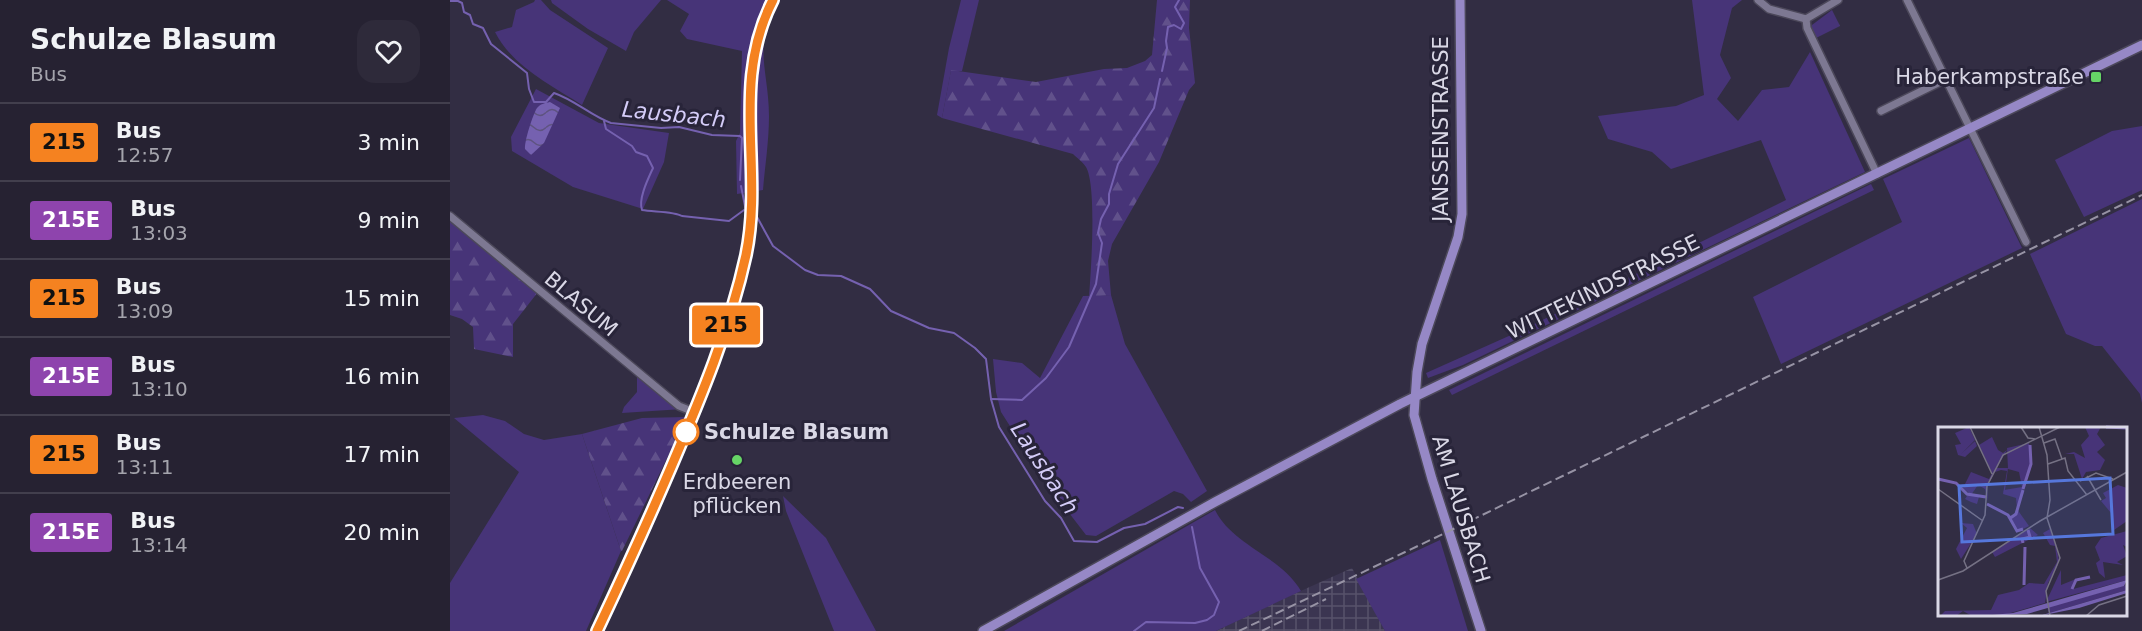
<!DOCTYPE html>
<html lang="en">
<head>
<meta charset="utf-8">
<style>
	body { margin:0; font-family:"DejaVu Sans",sans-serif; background:#2e2a3a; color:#f1f3f6; height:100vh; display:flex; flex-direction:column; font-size:22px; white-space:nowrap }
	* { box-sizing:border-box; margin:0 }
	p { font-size:20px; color:#a4a4ac }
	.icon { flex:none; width:33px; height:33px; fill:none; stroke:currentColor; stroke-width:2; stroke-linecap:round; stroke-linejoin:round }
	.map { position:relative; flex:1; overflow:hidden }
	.panel { display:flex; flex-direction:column; background:#262232; width:450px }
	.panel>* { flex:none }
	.badge { padding:0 12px; border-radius:4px; font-size:21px; line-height:39px }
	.map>.badge { position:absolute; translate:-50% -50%; box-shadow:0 0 0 3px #fff }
	.round { display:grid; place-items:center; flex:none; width:63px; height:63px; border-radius:18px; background:#2e2a3a }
	.head { display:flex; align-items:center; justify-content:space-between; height:102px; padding:0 30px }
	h1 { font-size:28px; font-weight:700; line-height:45px }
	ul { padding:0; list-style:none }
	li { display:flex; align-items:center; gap:18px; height:78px; padding:0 30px; border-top:2px solid #423f4d }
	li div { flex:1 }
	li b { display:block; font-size:22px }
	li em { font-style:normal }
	li .badge { min-width:66px; font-weight:700; text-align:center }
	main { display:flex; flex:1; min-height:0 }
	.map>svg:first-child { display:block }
</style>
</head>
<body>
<main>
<section class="panel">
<div class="head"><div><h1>Schulze Blasum</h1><p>Bus</p></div><a class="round"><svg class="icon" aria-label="heart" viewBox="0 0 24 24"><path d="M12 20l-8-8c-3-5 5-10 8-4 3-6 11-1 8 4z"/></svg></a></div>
<ul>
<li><span class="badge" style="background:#f58220;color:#111">215</span><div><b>Bus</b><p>12:57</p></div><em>3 min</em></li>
<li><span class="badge" style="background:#8e44ad;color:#fff">215E</span><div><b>Bus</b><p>13:03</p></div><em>9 min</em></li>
<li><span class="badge" style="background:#f58220;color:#111">215</span><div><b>Bus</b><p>13:09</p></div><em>15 min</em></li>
<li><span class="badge" style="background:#8e44ad;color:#fff">215E</span><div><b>Bus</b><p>13:10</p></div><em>16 min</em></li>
<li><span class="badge" style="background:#f58220;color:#111">215</span><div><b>Bus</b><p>13:11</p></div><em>17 min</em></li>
<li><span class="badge" style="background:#8e44ad;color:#fff">215E</span><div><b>Bus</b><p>13:14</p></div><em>20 min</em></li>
</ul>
</section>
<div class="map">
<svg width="1692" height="631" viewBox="0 0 1692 631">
	<defs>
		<pattern id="industrial-grid" width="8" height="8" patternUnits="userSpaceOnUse" patternTransform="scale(1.5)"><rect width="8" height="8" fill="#3b3551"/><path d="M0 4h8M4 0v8" fill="none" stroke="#57526a"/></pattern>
		<pattern id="forest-firs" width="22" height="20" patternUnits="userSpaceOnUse" patternTransform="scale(1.5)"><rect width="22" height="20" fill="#473478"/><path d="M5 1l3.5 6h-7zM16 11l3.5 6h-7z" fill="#61518b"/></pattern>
		<pattern id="park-tufts" width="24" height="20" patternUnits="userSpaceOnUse" patternTransform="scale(1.5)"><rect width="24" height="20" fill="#473478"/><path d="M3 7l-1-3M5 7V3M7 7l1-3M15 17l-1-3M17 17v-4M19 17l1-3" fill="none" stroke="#61518b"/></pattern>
		<pattern id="water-waves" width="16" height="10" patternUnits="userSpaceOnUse" patternTransform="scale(1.5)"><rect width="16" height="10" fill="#7561b0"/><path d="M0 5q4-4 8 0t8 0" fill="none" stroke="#5e5380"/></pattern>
	</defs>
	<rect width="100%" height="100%" fill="#322d43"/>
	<polygon fill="url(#industrial-grid)" points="902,568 935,631 766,631 835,598"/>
	<g fill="#473478">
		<path d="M85,0H91L100,10L158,48L132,105C101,85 62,66 45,32L62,27L66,10L84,2Z"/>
		<polygon points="101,0 211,0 184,32 176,51 138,29 102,3"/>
		<path d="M217,0H330C301,44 319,70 319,116C319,141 315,166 313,190L287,194L286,141L290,133L292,51L237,39L230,31L239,14Z"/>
		<polygon points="511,0 529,0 512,71 501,71 492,118 487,115 499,48"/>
		<polygon points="1242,0 1292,0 1282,8 1270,55 1281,78 1267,99 1288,121 1312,90 1339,87 1360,52 1415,172 1013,365 978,378 976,373 1070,331 1336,200 1311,140 1221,169 1202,152 1158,139 1148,116 1226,106 1254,95"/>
		<polygon points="86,89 149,123 219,133 214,162 193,209 123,187 62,151 61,137"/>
		<polygon points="1692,126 1692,190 1634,217 1605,160 1662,131"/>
		<polygon points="1519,138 1572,248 1331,364 1303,297 1452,222 1433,179"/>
		<polygon points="1421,184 1424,190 1002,395 999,390"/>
		<polygon points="1692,199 1692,403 1690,394 1652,346 1645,346 1616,334 1580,254"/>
		<polygon points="661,295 675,344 757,491 741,502 733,494 724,491 646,536 636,535 596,483 551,412 546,392 543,359 572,363 590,378 633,296"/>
		<polygon points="187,373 233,409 172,413 174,407 187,392"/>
		<polygon points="33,415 55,421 74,434 94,440 132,434 171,551 136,631 0,631 0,583 69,472 4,418"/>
		<polygon points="333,496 376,538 426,631 384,631 336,511"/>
		<path d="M765,510C783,546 831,556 851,591L766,631H554Z"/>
		<polygon points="990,540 1018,631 935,631 906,579"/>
	</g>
	<g fill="url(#forest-firs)">
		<path d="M707,0H740L739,28L745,83L739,90L709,162L662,244L658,261L661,295L639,297C641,271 647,186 636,167C633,162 627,158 623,154L492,118L501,70L586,82L654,69L677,68L695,61L702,55Z"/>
		<polygon points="0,219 88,292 63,324 63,357 24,349 23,327 12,319 0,315"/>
		<polygon points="237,417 172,551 171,551 132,434 192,418"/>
	</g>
	<polygon fill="url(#park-tufts)" points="1382,10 1390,26 1364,39 1361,31 1362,25"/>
	<path fill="url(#water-waves)" d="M100,102L110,108L94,143L81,155L75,149C74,142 83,114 87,108C90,104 95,103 100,102Z"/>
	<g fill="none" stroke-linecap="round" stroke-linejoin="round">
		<g stroke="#7561b0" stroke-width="2">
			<path d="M0,1H8L12,3L14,12L20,15L23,24L33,28L41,44L77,73L79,89L84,102H96L104,93C125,100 141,116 161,123L211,128L229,127L262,135L290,136L292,138L290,180"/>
			<polyline points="712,71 717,48 716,41 718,27 724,25 731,29 734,23 725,7 729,0"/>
			<path d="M154,121L156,129L182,146L186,152L197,156L203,168C198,179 188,199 192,210C203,212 224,211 232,216L279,221L294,210"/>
			<polyline points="291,186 296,211"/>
			<polyline points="307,217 323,246 355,270 368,275 391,276 420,289 441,311 479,328 504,333 525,348 536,359 541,399 549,427 595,501 611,518 624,541 647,542 674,528 695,524 728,507 733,508"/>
			<polyline points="541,399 572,400 596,378 619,347 646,284 652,243 648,233 651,219 659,204 659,194 668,164 704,108 710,79"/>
			<polyline points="684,631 696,622 745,623 757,620 764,615 769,602 750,568 742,527"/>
		</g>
		<g stroke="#4c485a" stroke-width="10">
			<g id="minor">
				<polyline points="1308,0 1319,9 1356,19"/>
				<polyline points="1457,0 1576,242"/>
				<polyline points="1356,19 1357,28 1427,174"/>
				<polyline points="1356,19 1388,0"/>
				<polyline points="1431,111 1496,79"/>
				<polyline points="0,216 229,406 244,412"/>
				<path d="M147,631C165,594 183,557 199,520C208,499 216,477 225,457C253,391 281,325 296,255C314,169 280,83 323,0"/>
			</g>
		</g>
		<g stroke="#4c485a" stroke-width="12">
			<g id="major">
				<polyline points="1010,0 1012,214 1008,237 972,344 967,372 964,415 982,479 1031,631"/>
				<polyline points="533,631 765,502 950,404 1692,45"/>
			</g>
		</g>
		<use href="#minor" stroke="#7d7892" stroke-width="7"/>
		<use href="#major" stroke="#9688c6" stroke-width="9"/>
		<g stroke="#9793a5" stroke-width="2" stroke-dasharray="9 4.5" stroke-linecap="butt">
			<polyline points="789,631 993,534 1692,195"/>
			<polyline points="812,631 876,599"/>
		</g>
	</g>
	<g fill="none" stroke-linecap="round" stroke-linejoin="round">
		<g stroke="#fff" stroke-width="14">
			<path id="line" d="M147,631C173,576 198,521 222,465C251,397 280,328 296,255C314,169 280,83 323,0"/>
		</g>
		<use href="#line" stroke="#f58220" stroke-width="9"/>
	</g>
	<g fill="#66d466" stroke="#282439" stroke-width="2">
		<rect x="1640" y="71" width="12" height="12" rx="3"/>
		<circle cx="287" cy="460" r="6"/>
	</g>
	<circle fill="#fff" stroke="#f58220" stroke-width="3" cx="236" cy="432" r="12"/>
	<g text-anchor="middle" stroke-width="6" stroke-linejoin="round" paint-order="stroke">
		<g font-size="21" fill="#dad8e6" stroke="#282439" text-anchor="end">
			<text x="1634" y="84">Haberkampstraße</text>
			<text x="287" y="489" text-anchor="middle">Erdbeeren<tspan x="287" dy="24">pflücken</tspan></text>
		</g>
		<g font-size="21" fill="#dad8e6" stroke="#282439">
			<text transform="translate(991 129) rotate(-90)" y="7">JANSSENSTRASSE</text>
			<text transform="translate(1153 287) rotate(-26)" y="7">WITTEKINDSTRASSE</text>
			<text transform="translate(131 304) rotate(40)" y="7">BLASUM</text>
			<text transform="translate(1011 509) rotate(73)" y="7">AM LAUSBACH</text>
		</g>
		<g font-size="21" font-weight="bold" fill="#dad8e6" stroke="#282439" text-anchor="start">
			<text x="254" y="439">Schulze Blasum</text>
		</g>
		<g font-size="22" font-style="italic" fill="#d4ccf8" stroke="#282439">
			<text transform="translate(224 114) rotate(6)" y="8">Lausbach</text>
			<text transform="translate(595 468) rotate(57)" y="8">Lausbach</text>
		</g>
	</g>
	<g transform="translate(1488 427)">
		<rect width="189" height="189" fill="#322d43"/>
		<path d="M31,0L37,13L23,27L37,14L39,19L27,30L20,28L17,18L23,17L17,6ZM147,0H163L159,7L167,18L159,25L167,33L162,43L148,45L144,52L136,27H127L136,25L147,31L143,18L151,9ZM54,10L60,23L65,26L69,23L59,41H70L67,63L65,67L69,44L63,43L57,45L49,60L50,74L47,62L40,58L33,68L41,70L39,77L33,75L27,72L31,66L25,61L33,45L51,52L54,46L41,18ZM180,58L189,61V94L176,103L173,86L163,74L168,71L165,66ZM79,82L91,99L81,104L71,88L75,89ZM23,96L35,97L39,107L23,132L18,122L29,101ZM92,101L100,108L57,130L54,125ZM112,102L119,123L121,133L119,140L110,156L107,176L69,187L34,189L25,184L18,189H2L7,184L53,183L60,168L81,163L91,156L106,157L119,135L117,119L112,118L105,106ZM189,104V120L185,118L189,129L179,135L185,138L165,135L167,151L161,146L158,136L162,133L157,120L163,111ZM123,143V158L138,152L135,162L189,148V153L108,175ZM189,158V163L111,186L109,180Z" fill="#473478"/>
		<path d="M91,16L94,37L79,82L78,71L65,67L66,63L84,60L81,45L70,42L69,21Z" fill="#473478"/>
		<path d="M189,153L186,159L89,187L44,189L75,186ZM189,163V166L141,181L101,189Z" fill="#7561b0"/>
		<path fill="none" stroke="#7561b0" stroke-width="3" d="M168,0L189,1M0,52L18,56L29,67L48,70M85,62L93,37L92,18M49,77L70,88L79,104L85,102M71,92L78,87L85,63M85,116L84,112L92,110L90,103M86,158L87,120M134,162L138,153L152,150"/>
		<path fill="none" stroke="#757184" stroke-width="1.5" d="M32,0L54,47M83,0L90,11L97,12M101,0L109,28L112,73L109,91L122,131L108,164L112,189M106,16L117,12L124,32M110,37L127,31L130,44L149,68M149,49L163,73M142,54L158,46L175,52M0,62L45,94M29,141L26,134L47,88L49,59L65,28L122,0M0,153L25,144L102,94L189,45M148,189L161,178L189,169"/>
		<path fill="#5677dc" fill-opacity="0.15" stroke="#5677dc" stroke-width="3" d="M172,51L175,107L24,115L21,59Z"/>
		<rect width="189" height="189" fill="none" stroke="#dad8e6" stroke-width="3"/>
	</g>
</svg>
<b class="badge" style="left:276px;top:325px;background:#f58220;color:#111">215</b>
</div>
</main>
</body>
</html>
